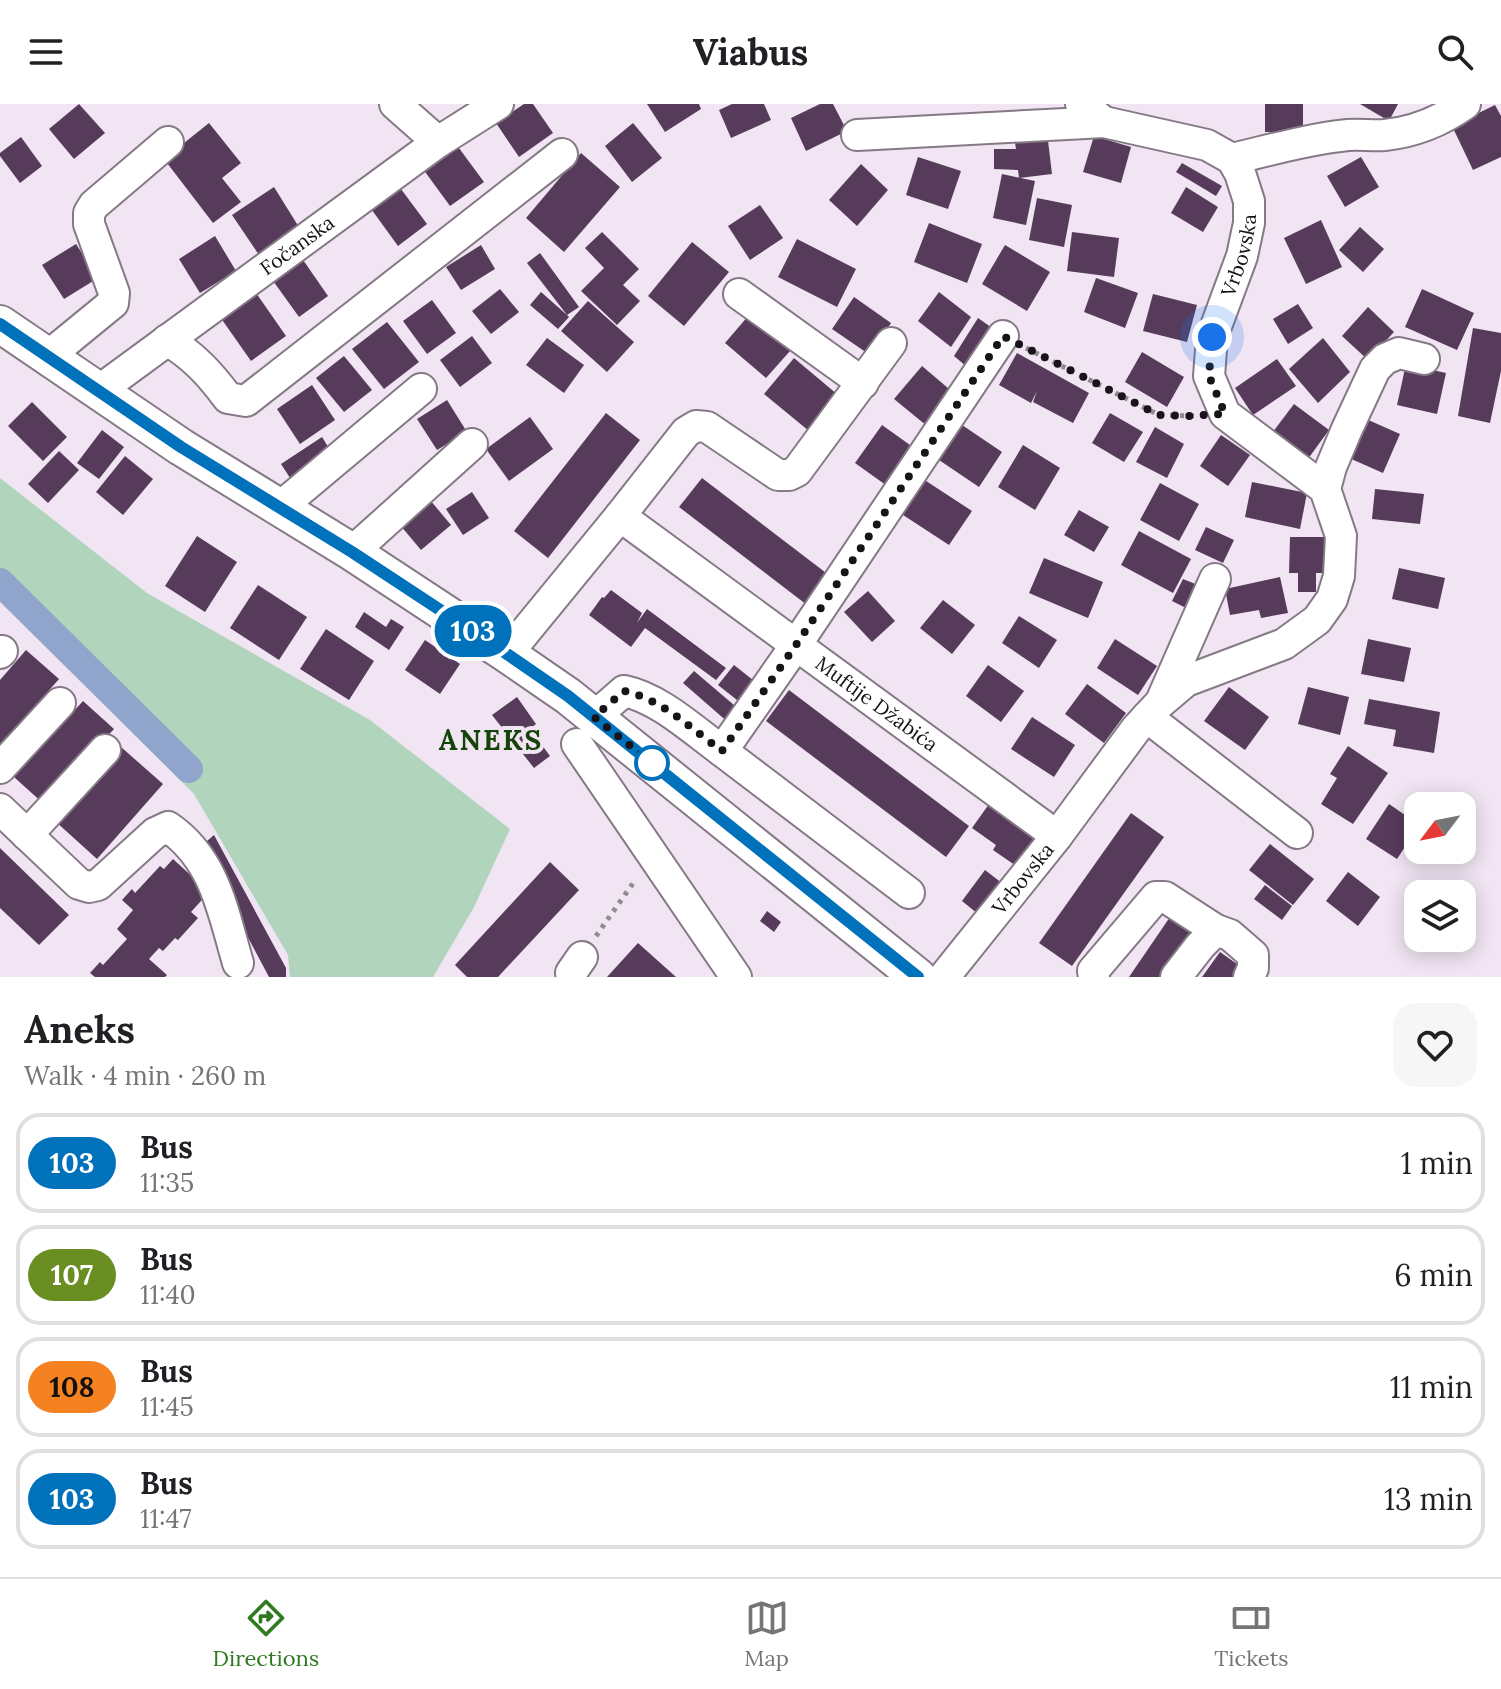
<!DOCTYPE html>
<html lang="en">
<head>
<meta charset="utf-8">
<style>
	body { margin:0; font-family:Lora,serif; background:#f6f6f6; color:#202124; height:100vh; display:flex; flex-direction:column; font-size:30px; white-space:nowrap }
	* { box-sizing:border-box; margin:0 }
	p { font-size:26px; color:#757577 }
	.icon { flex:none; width:44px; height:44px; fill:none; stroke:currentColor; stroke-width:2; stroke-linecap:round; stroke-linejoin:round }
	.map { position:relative; height:873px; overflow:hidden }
	.details { display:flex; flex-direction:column; background:#fff; flex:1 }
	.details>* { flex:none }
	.badge { padding:0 16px; border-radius:26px; font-size:28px; line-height:52px }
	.needle { width:52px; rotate:238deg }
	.fabs { position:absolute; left:1404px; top:688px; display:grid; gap:16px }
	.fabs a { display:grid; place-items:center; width:72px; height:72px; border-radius:16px; background:#fff; box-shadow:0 4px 20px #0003; font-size:40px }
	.you { position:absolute; width:40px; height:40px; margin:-20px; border:6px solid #fff; border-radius:50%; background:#1a73e8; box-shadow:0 0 0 12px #1a73e833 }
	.map>.badge { position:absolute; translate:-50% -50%; box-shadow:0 0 0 4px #fff }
	.round { display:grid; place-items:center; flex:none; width:84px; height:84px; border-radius:24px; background:#f6f6f6 }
	.head { display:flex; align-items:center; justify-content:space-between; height:136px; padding:0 24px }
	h1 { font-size:38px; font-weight:700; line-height:60px }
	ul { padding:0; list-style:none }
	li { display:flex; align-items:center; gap:24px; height:100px; margin:0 16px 12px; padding:0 8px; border:4px solid #e0e0e0; border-radius:24px }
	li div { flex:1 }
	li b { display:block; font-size:30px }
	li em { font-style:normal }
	li .badge { min-width:88px; font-weight:700; text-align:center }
	header { display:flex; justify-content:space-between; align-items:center; height:104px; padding:0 24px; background:#fff; font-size:36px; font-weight:700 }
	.tab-bar { display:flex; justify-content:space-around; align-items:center; height:112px; border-top:2px solid #e0e0e0; background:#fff; font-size:22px; color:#757577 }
	.tab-bar a { display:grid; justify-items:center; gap:4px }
	.tab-bar .active { color:#2f791e }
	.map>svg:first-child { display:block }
</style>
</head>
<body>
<header><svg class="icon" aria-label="menu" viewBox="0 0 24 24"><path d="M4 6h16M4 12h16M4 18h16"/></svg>Viabus<svg class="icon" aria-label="search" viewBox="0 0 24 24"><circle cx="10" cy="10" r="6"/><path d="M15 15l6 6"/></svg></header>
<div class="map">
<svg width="1501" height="873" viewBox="0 0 1501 873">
	<rect width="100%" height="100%" fill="#f1e4f3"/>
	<polygon fill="#b1d4bc" points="0,374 147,489 370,616 510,725 474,803 433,873 290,873 288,851 194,690 0,497"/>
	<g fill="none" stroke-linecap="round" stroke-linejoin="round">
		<polyline stroke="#90a4cc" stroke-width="28" points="0,478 189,665"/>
	</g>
	<g fill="#573b5b">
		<polygon points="79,0 105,29 74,55 49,25"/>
		<polygon points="524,0 533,0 553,29 519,53 496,19"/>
		<polygon points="647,0 699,0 701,5 665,28"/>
		<polygon points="732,0 764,0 771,16 731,34 719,6"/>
		<polygon points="820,0 833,0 847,27 806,47 791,14"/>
		<rect x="1265" y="0" width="38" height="28"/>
		<polygon points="1360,0 1398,0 1389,17"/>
		<polygon points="1495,1 1501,12 1501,53 1473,66 1452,22"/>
		<polygon points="209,19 241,59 222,74 241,98 213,119 164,55"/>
		<polygon points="633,19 662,54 632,78 605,42"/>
		<polygon points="1047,28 1052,70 1019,74 1018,66 994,65 994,45 1016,45 1014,32"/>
		<polygon points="1094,32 1131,43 1121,79 1083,68"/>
		<polygon points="21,33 42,62 20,79 0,52 0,49"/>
		<polygon points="456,40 484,78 450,102 423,65"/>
		<polygon points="581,49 620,83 564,148 526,114"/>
		<polygon points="918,53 961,67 948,105 906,91"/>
		<polygon points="1361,53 1379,83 1345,103 1327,72"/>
		<polygon points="1182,59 1222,82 1216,92 1176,68"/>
		<polygon points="861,60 888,86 857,122 829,96"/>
		<polygon points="1002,70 1035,77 1026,121 993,114"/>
		<polygon points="398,81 427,120 398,142 369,102"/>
		<polygon points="274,83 302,128 261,154 232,111"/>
		<polygon points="1186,83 1218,103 1203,128 1171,109"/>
		<polygon points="1037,94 1072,101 1064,143 1029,136"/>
		<polygon points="760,101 783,134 750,156 728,122"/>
		<polygon points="1321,116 1342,163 1306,180 1284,134"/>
		<polygon points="929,119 982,140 967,179 914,158"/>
		<polygon points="1360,123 1384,145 1363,168 1339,146"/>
		<polygon points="602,128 639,165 623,181 640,197 617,221 581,187 604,164 585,144"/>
		<polygon points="1072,128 1119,134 1114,173 1067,167"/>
		<polygon points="215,132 236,167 200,189 179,155"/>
		<polygon points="797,135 856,165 837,203 778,173"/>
		<polygon points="692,138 729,168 684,222 648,192"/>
		<polygon points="76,140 98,174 64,195 42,161"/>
		<polygon points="481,141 495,165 461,186 446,163"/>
		<polygon points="1005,141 1050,168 1027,207 982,180"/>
		<polygon points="540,149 579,203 567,211 569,213 558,225 530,201 541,188 567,211 527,159"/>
		<polygon points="301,153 328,192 299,213 271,174"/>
		<polygon points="1096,174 1138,189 1125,224 1084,208"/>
		<polygon points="500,185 519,208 491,230 472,207"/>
		<polygon points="1422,185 1474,209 1457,246 1405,223"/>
		<polygon points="254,186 286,232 251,257 218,210"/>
		<polygon points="939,188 971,213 951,243 918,217"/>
		<polygon points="1153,190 1197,201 1187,238 1143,227"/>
		<polygon points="854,193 891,219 870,251 832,225"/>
		<polygon points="432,196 456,229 427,250 403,217"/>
		<polygon points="588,197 634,238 607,268 561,227"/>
		<polygon points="1298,200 1313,224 1288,240 1273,215"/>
		<polygon points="1368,203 1394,228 1368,256 1342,232"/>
		<polygon points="749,211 790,247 766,274 725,239"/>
		<polygon points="978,214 998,228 973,268 954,252"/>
		<polygon points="387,218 419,258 384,285 352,245"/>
		<polygon points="1473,224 1501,229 1501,267 1490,319 1458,312"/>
		<polygon points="472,232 492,259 460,283 440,256"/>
		<polygon points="547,234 584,261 564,289 526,261"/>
		<polygon points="1323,234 1350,268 1318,299 1289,265"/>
		<polygon points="1142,248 1184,273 1167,303 1125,278"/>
		<polygon points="1017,249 1089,289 1073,319 1033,298 1037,287 1031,299 999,281"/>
		<polygon points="344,252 372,286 344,308 316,274"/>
		<polygon points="794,254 838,291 809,327 764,290"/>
		<polygon points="1277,255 1296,282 1253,311 1235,284"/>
		<polygon points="1406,260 1446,269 1437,310 1397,301"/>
		<polygon points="922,262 955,290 927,322 894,295"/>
		<polygon points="312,281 335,316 300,340 277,305"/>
		<polygon points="447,296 467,328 437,346 417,315"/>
		<polygon points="32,298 67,333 43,357 8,322"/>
		<polygon points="1294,300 1329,326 1305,359 1269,333"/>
		<polygon points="606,309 640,336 548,454 514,427"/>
		<polygon points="1110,309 1143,328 1124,358 1092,339"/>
		<polygon points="1357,311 1400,330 1383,369 1340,350"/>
		<polygon points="530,313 553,345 509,377 486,345"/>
		<polygon points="882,321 917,346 890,384 855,359"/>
		<polygon points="962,321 1002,348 979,383 939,356"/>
		<polygon points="1155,323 1184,340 1167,374 1136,358"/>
		<polygon points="102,326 124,343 99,375 77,359"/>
		<polygon points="1221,331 1250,351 1228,382 1200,362"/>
		<polygon points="322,333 335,354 294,380 281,360"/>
		<polygon points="1023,341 1060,364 1035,406 998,383"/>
		<polygon points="59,347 79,366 48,399 28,380"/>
		<polygon points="125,352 153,375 123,411 96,388"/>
		<polygon points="702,374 834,475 811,504 679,403"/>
		<polygon points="923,375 972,407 949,441 900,409"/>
		<polygon points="1252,378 1307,389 1300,425 1245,413"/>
		<polygon points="1160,379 1199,400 1179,437 1140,416"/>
		<polygon points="1375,385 1424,390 1420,420 1372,415"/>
		<polygon points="472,388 489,414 463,431 446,405"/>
		<polygon points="430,396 451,421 421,446 400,421"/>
		<polygon points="1079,406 1109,423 1094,448 1064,431"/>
		<polygon points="1206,423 1234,436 1223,459 1195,446"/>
		<polygon points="1139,427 1191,455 1173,489 1121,461"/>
		<polygon points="197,432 237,458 205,508 165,482"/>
		<polygon points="1290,433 1331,433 1331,469 1316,469 1316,488 1298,488 1298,469 1289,469"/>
		<polygon points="1044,454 1103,478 1088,514 1029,489"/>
		<polygon points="1399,464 1445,474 1438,505 1392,495"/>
		<polygon points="1280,473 1288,509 1261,514 1259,506 1230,511 1225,485"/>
		<polygon points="1183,475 1203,483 1192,507 1172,497"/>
		<polygon points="258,481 307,513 279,556 230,524"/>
		<polygon points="611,486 642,509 637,519 647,505 726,564 716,576 645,524 631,543 589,511 602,493 604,494"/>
		<polygon points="868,487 895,517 872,538 844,508"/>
		<polygon points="943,496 975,521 952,550 920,524"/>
		<polygon points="364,508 386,523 391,515 404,523 389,546 355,523"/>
		<polygon points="1019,512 1057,536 1039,564 1002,539"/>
		<polygon points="326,525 374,557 349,596 300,565"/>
		<polygon points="1115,535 1157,562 1138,591 1097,564"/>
		<polygon points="1368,535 1411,544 1404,578 1361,570"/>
		<polygon points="425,536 460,560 440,590 405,566"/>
		<polygon points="26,546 59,575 0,642 0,576"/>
		<polygon points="734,561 758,580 742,600 718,581"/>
		<polygon points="988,561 1024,587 1001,618 966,592"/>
		<polygon points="694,567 741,607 730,620 683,579"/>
		<polygon points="1087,580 1126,609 1104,639 1065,610"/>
		<polygon points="1229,583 1269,613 1245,646 1204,617"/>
		<polygon points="1308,583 1349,593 1340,631 1298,620"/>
		<polygon points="789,586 969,722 946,753 766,617"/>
		<polygon points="517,593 536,620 530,625 550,652 534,664 492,611"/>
		<polygon points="1369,595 1440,608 1434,649 1393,642 1396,626 1364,620"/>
		<polygon points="83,597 114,625 45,701 14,673"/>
		<polygon points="1032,613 1075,641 1054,673 1011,645"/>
		<polygon points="1348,642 1388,669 1353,720 1321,700 1337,674 1330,670"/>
		<polygon points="121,643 163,680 97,755 55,717"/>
		<polygon points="994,693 1041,733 1019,764 993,746 996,741 972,724"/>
		<polygon points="1389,700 1418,720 1418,723 1397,755 1366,735"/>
		<polygon points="1131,709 1164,733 1072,862 1039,839"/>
		<polygon points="214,731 286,864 286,873 269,873 200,743"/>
		<polygon points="1270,740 1314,775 1293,801 1249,766"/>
		<polygon points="0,744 69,811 39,841 0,804"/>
		<polygon points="173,755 209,788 191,808 198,814 178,836 175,834 163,847 159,844 149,855 167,871 165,873 95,873 90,869 100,858 103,861 127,835 117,825 133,806 122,796 132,785 135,789 160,762 164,765"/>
		<polygon points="550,758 579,786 498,873 467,873 455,861"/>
		<polygon points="985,766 1007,783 983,814 962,797"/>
		<polygon points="1348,768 1380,793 1358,822 1326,797"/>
		<polygon points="1265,781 1292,802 1282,816 1254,795"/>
		<polygon points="767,807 781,818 774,828 760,817"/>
		<polygon points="1170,813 1195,831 1167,873 1129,873"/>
		<polygon points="638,839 676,873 607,873"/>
		<polygon points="1220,848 1244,865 1238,873 1202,873"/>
	</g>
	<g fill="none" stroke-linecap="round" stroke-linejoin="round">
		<g stroke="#857986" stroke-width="34">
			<g id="minor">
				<polyline points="395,0 438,38"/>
				<polyline points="857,31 1104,18"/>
				<path d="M1232,55C1270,46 1309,35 1348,31C1360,30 1373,32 1385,31C1415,28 1441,17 1465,0"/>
				<polyline points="739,190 863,279"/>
				<path d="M167,236C194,252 210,270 228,294L246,297L562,50"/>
				<polyline points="47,253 113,199 114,189 89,120 89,109 94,101 168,38"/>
				<path id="s1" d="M97,288L438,38L498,0"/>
				<polyline points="1325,385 1331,363 1347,325 1375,265 1385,255 1399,249 1424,255"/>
				<polyline points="279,404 421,285"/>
				<path id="s2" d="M620,412L1057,732"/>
				<polyline points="352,448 472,340"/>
				<polyline points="0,549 2,547"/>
				<polyline points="507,550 620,412 686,328 696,322 707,323 778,371 789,371 797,367 891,239"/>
				<polyline points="1163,593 1215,475"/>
				<path d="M594,613L624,587C659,594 693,626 722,647L796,541L1003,232"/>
				<polyline points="1147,613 1297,729"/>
				<polyline points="577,640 736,873"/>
				<polyline points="722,647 909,789"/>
				<polyline points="0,664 60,599"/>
				<path d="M0,705L79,780L89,783L98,781L155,729L168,723C215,755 223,808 238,859"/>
				<polyline points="27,731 105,646"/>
				<polyline points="571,869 582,853"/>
				<path id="s3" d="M944,873L1057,732L1136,625L1160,599L1186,577L1284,540L1317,516L1332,495L1339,472L1341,432L1325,385L1225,310L1209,272L1212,233L1242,152L1249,119V97L1240,69L1232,55L1207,41L1104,18L1081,0"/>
				<polyline points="1094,873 1093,867 1156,793 1165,793 1216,826"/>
				<polyline points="1176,873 1200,842 1216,826 1230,831 1253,851 1253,864 1249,873"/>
			</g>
		</g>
		<g stroke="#857986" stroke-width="40">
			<polyline id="major" points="0,220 181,343 352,448 507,550 568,592 918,873"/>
		</g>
		<g stroke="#928993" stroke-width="5" stroke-dasharray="4 6" stroke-linecap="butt">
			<polyline points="1026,244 1159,311 1196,312"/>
			<polyline points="596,832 636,775"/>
		</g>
		<use href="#minor" stroke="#fff" stroke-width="30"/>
		<use href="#major" stroke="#fff" stroke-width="36"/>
	</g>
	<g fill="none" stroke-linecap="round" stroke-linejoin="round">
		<g stroke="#fff" stroke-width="18">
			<polyline id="line" points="0,220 181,343 352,448 507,550 568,592 918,873"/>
		</g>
		<use href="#line" stroke="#0072bc" stroke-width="12"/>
		<path stroke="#171318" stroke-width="8" stroke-dasharray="0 14.4" d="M652,659L594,613L624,587C661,595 692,625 722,647L796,541L1003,232L1159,311L1187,312L1225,310L1209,272L1212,233"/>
	</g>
	<circle fill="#fff" stroke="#0072bc" stroke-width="4" cx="652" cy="659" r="16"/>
	<g text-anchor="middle" stroke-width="8" stroke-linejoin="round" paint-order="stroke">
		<g font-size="20" fill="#171318" stroke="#f1e4f3">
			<text dy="7" stroke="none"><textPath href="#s1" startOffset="248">Fočanska</textPath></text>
			<text dy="7" stroke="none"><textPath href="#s3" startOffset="960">Vrbovska</textPath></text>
			<text dy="7" stroke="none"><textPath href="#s2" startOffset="318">Muftije Džabića</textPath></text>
			<text dy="7" stroke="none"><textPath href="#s3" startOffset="126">Vrbovska</textPath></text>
		</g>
		<g font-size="28" font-weight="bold" letter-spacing="2" fill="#15440a" stroke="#f1e4f3">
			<text x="491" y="646">ANEKS</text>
		</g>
	</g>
</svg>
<div class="fabs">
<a><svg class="needle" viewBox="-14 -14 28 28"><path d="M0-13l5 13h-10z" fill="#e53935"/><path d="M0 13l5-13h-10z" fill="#757577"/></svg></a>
<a><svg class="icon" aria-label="layers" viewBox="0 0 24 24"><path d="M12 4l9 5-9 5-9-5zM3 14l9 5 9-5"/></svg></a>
</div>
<div class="you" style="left:1212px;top:233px"></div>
<b class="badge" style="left:473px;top:527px;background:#0072bc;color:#fff">103</b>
</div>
<section class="details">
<div class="head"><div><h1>Aneks</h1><p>Walk · 4 min · 260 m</p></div><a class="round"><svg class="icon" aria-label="heart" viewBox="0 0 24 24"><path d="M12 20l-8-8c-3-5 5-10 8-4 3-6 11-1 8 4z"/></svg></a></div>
<ul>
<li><span class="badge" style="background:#0072bc;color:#fff">103</span><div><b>Bus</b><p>11:35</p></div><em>1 min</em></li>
<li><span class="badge" style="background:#6b8e23;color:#fff">107</span><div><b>Bus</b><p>11:40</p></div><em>6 min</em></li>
<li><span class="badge" style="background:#f58220;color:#111">108</span><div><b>Bus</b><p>11:45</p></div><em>11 min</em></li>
<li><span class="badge" style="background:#0072bc;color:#fff">103</span><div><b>Bus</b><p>11:47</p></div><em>13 min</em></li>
</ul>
</section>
<nav class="tab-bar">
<a class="active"><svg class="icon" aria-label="directions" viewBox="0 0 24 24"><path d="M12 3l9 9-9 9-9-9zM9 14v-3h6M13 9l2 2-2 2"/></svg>Directions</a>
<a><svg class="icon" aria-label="map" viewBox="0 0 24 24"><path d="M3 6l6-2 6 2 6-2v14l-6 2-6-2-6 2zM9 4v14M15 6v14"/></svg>Map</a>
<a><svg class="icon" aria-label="tickets" viewBox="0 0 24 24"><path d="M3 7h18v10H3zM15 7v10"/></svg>Tickets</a>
</nav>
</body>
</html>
